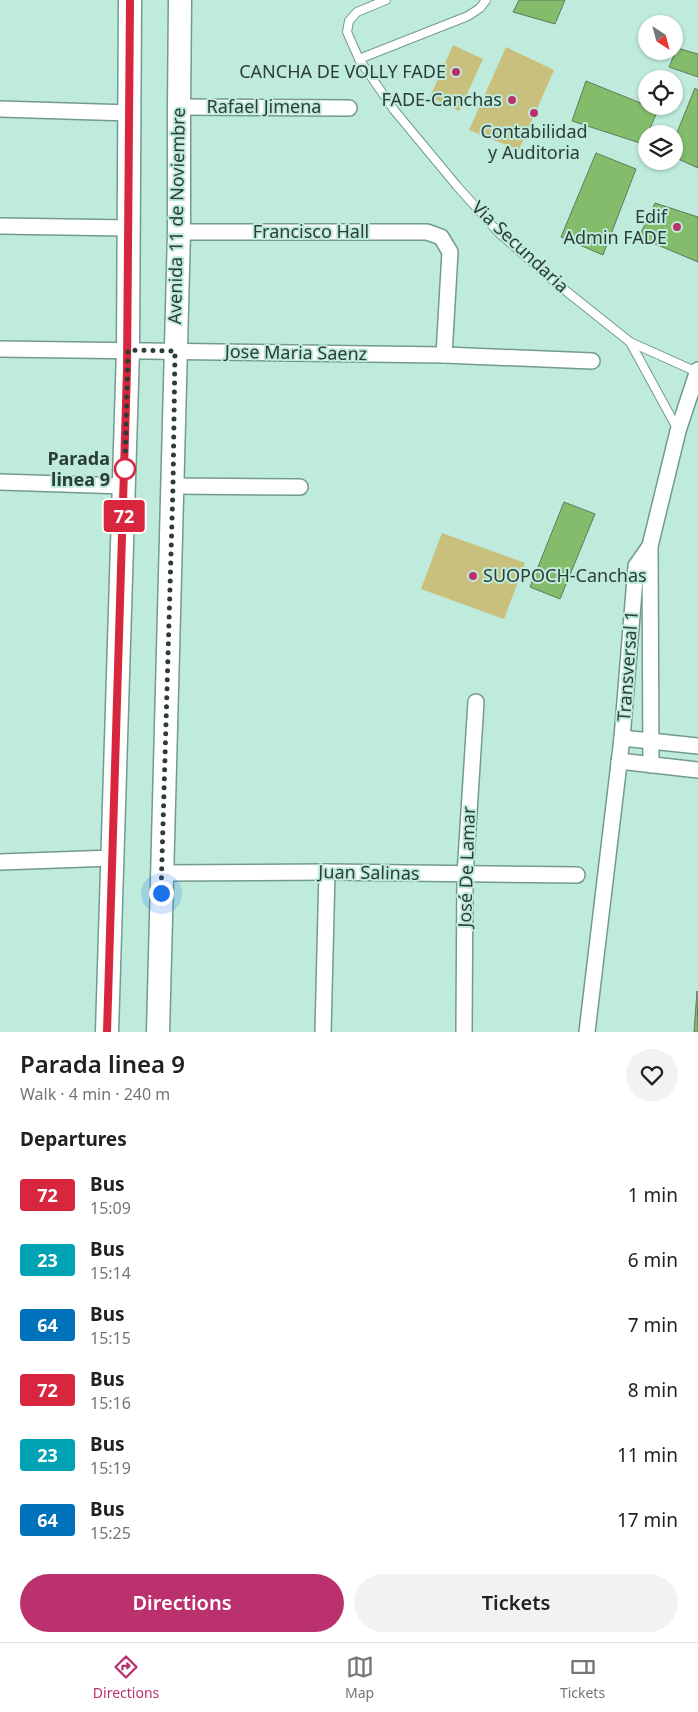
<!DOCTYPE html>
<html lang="en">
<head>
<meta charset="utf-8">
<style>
	body { margin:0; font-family:"Noto Sans",sans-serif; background:#f2f2f2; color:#202124; height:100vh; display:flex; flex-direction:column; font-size:19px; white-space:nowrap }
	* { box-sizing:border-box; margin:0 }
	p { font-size:16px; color:#757577 }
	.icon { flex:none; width:28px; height:28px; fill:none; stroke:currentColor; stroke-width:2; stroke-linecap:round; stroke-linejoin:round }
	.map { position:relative; height:1032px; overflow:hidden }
	.panel { display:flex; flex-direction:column; background:#fff; flex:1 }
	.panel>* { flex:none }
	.badge { padding:0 10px; border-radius:4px; font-size:18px; line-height:32px }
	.needle { width:32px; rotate:144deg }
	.tools { position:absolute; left:638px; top:15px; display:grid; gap:10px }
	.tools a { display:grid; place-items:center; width:45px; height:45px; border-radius:50%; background:#fff; box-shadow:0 1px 4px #0004; font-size:25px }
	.you { position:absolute; width:25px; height:25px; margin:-12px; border:4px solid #fff; border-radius:50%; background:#1a73e8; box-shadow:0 0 0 8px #1a73e833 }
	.map>.badge { position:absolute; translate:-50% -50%; box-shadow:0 0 0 2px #fff }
	h2 { padding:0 20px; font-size:19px; line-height:45px }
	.round { display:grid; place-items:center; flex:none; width:52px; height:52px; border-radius:26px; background:#f2f2f2 }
	.headline { display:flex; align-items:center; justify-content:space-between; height:85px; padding:0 20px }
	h1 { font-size:24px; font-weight:600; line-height:38px }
	.cta { display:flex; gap:10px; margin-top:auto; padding:10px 20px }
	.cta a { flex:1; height:58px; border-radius:30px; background:#ba316d; color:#fff; font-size:20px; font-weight:600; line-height:58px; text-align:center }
	.cta a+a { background:#f2f2f2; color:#202124 }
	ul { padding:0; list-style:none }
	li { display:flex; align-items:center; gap:15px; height:65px; padding:0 20px }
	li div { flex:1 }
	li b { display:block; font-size:19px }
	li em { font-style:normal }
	li .badge { min-width:55px; font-weight:700; text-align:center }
	.menu { display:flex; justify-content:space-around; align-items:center; height:70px; border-top:1px solid #e0e0e0; background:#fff; font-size:14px; color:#757577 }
	.menu a { display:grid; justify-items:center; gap:2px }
	.menu .active { color:#ba316d }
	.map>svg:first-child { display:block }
</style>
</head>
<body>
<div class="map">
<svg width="698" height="1032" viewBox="0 0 698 1032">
	<rect width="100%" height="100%" fill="#bfebdc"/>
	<g fill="#c8c07c">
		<polygon points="453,45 483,59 459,111 430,97"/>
		<polygon points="506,47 554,70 519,150 469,130"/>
		<polygon points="442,533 525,563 504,619 421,589"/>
	</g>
	<g fill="#83bd6b" stroke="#63785b">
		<polygon points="519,0 565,0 555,24 513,12"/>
		<polygon points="677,48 698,54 698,77 669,67"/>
		<polygon points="586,81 658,110 643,144 572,121"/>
		<polygon points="695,88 698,90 698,168 674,157 674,140"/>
		<polygon points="596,153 636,169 603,255 561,237"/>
		<polygon points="655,203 698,217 698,262 639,237"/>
		<polygon points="564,502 595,514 560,599 530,587"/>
		<polygon points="697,991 698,1032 694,1032"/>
	</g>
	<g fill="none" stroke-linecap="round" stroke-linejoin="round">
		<g stroke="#729b8d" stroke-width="10">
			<g id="service">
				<polyline points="386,0 357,12 349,21 347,32 359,59 394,110 457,186 499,233 556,283 630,342 697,372"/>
				<polyline points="359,59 468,16 480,8 486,0"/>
				<polyline points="630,342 678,430"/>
			</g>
		</g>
		<g stroke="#729b8d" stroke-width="18">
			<g id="minor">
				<polyline points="179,107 349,108"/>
				<polyline points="0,109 130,113"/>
				<polyline points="0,226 128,228"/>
				<polyline points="179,232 427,232 441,237 450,252 444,355"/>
				<polyline points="0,349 444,355 592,361"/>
				<polyline points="0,482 125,486"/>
				<polyline points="173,486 300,487"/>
				<polyline points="622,738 698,746"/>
				<polyline points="619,761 698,770"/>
				<polyline points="651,765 650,546 678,431 698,370"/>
				<polyline points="0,862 113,858"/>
				<polyline points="161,873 327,872 577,875"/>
				<polyline points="323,1032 327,872"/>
				<polyline points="464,1032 465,875 476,702"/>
				<polyline points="587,1032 622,738 636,566 650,546"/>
			</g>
		</g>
		<g stroke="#729b8d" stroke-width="25">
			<g id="secondary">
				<polyline points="107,1032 128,350 130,0"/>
				<polyline points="158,1032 179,232 179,107 180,0"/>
			</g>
		</g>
		<use href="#service" stroke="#fff" stroke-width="8"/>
		<use href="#minor" stroke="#fff" stroke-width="15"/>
		<use href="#secondary" stroke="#fff" stroke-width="22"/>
	</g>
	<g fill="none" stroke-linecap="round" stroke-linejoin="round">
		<g stroke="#fff" stroke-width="11">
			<polyline id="line" points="107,1032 127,370 130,0"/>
		</g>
		<use href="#line" stroke="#d7263d" stroke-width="8"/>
		<polyline stroke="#2c3d37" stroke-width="5" stroke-dasharray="0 9" points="125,469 128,350 175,351 173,486 161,893"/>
	</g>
	<g fill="#ba316d" stroke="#bfebdc" stroke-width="2">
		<circle cx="456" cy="72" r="5"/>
		<circle cx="512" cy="100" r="5"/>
		<circle cx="534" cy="113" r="5"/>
		<circle cx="677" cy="227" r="5"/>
		<circle cx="473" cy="576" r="5"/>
	</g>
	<circle fill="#fff" stroke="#d7263d" stroke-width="2.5" cx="125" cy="469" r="10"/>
	<g text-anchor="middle" stroke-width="4" stroke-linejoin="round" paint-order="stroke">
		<g font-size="18" fill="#2c3d37" stroke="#bfebdc" text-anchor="end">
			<text x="446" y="78">CANCHA DE VOLLY FADE</text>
			<text x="502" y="106">FADE-Canchas</text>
			<text x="534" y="138" text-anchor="middle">Contabilidad<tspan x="534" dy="21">y Auditoria</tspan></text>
			<text x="667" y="223">Edif<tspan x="667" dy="21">Admin FADE</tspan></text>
			<text x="483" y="582" text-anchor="start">SUOPOCH-Canchas</text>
		</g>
		<g font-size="18" fill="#2c3d37" stroke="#bfebdc">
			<text x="264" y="113">Rafael Jimena</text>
			<text transform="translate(177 216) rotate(-89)" y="6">Avenida 11 de Noviembre</text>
			<text x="311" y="238">Francisco Hall</text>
			<text transform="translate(520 247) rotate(43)" y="6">Via Secundaria</text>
			<text transform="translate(296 353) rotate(1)" y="6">Jose Maria Saenz</text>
			<text transform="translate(628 666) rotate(-86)" y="6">Transversal 1</text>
			<text transform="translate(467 867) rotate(-88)" y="6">José De Lamar</text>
			<text transform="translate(369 873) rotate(1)" y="6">Juan Salinas</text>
		</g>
		<g font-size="18" font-weight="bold" fill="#2c3d37" stroke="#bfebdc" text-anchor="end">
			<text x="110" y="465">Parada<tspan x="110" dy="21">linea 9</tspan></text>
		</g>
	</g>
</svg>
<div class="tools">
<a><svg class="needle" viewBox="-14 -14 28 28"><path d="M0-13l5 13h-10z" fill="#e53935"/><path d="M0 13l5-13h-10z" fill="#757577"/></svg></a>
<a><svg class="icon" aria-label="locate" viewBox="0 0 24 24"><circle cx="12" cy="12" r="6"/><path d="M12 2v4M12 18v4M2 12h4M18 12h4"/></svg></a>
<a><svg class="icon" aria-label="layers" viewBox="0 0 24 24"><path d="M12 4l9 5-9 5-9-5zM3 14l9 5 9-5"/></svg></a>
</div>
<div class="you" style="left:161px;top:893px"></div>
<b class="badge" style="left:124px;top:516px;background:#d7263d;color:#fff">72</b>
</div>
<section class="panel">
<div class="headline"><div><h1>Parada linea 9</h1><p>Walk · 4 min · 240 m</p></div><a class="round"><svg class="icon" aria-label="heart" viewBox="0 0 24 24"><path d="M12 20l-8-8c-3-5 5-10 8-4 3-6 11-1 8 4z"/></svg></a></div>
<h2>Departures</h2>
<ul>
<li><span class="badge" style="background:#d7263d;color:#fff">72</span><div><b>Bus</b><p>15:09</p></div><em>1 min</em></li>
<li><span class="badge" style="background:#00a3b4;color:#fff">23</span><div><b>Bus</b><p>15:14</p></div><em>6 min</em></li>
<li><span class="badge" style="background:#0072bc;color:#fff">64</span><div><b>Bus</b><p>15:15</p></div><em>7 min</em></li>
<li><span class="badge" style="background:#d7263d;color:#fff">72</span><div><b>Bus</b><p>15:16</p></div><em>8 min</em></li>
<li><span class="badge" style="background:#00a3b4;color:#fff">23</span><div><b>Bus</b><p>15:19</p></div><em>11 min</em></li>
<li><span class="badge" style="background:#0072bc;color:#fff">64</span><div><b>Bus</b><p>15:25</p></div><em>17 min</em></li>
</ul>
<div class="cta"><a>Directions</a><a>Tickets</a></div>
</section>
<nav class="menu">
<a class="active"><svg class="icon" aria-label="directions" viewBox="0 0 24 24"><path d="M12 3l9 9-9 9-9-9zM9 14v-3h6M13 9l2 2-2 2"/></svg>Directions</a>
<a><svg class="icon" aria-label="map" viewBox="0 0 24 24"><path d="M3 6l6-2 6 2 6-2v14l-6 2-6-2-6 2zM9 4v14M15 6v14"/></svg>Map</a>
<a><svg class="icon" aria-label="tickets" viewBox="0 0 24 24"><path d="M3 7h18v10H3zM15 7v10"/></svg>Tickets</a>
</nav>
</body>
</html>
